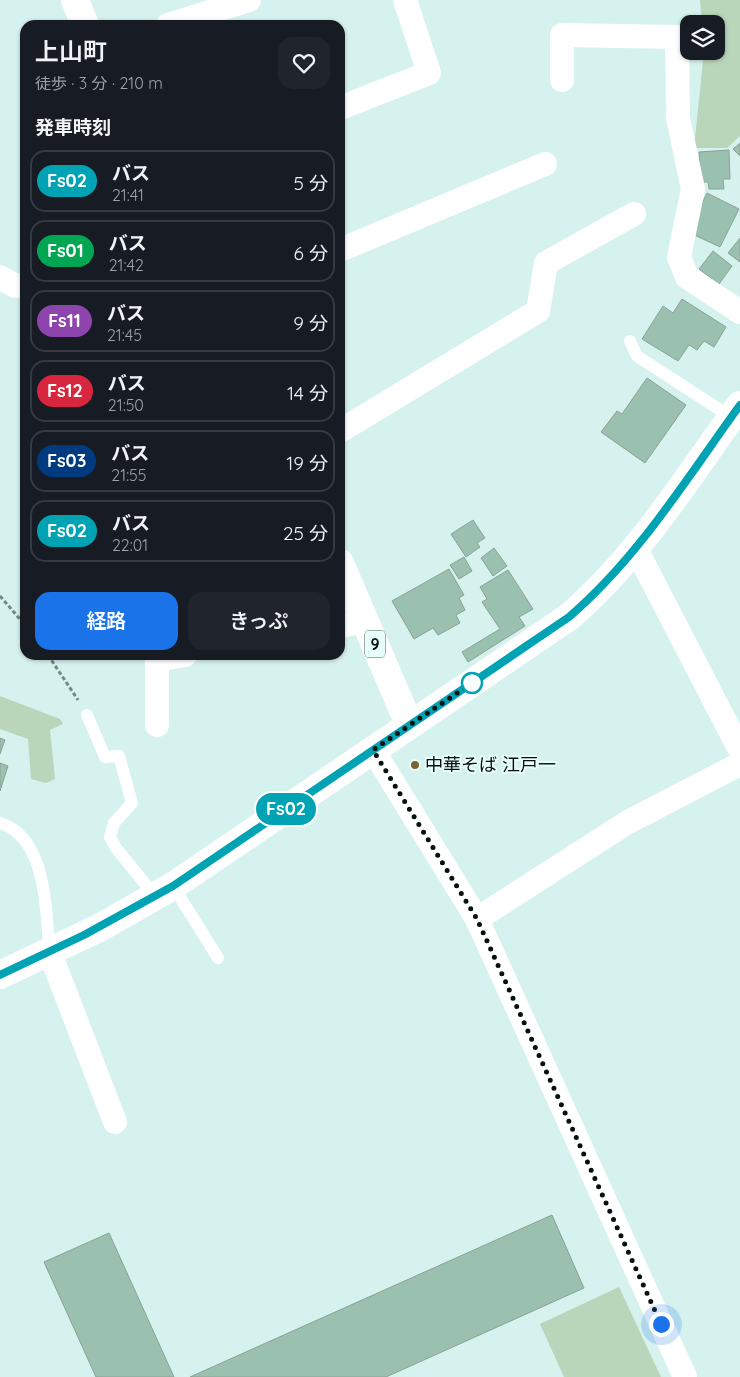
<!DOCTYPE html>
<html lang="ja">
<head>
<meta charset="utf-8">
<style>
	body { margin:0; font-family:Quicksand,"Noto Sans JP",sans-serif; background:#20242c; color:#f1f3f6; height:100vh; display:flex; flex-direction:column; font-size:19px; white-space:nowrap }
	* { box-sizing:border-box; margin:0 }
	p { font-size:16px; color:#9ea1a6 }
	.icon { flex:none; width:28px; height:28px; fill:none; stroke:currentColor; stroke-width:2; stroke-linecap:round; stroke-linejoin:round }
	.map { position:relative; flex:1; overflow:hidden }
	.panel { position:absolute; left:20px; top:20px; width:325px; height:640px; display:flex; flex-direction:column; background:#171b24; border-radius:15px; box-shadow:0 1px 4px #0004 }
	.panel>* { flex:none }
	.badge { padding:0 10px; border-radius:16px; font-size:18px; line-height:32px }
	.tools { position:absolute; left:680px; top:15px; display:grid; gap:10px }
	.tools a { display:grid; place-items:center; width:45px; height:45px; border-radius:10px; background:#171b24; box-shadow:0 1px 4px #0004; font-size:25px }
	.you { position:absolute; width:25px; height:25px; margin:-12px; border:4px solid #fff; border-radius:50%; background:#1a73e8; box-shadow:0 0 0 8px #1a73e833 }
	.map>.badge { position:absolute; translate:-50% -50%; box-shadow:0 0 0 2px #fff }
	h2 { padding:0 15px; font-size:19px; line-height:45px }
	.round { display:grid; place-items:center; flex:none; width:52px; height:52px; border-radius:15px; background:#20242c }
	.headline { display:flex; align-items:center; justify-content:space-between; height:85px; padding:0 15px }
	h1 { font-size:24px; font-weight:600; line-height:38px }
	.action { display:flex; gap:10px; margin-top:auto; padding:10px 15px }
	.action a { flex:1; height:58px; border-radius:15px; background:#1a73e8; color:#fff; font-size:20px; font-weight:600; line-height:58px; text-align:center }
	.action a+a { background:#20242c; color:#f1f3f6 }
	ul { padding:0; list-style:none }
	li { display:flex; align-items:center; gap:15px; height:62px; margin:0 10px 8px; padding:0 5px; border:2px solid #363941; border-radius:15px }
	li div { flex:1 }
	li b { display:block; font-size:19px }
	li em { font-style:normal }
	li .badge { min-width:55px; font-weight:700; text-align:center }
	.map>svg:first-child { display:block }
</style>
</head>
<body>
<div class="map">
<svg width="740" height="1377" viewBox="0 0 740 1377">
	<rect width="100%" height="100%" fill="#d6f2ee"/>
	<g fill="#b9d5ba">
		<polygon points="700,0 740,0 740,136 727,148 694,148 704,51 716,51 716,24 702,24"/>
		<polygon points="0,696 60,719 63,724 50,730 55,779 46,783 31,779 28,739 0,729"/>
		<polygon points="619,1287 661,1377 564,1377 540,1324"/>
	</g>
	<g fill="#9ac1b0" stroke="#8aa196">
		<polygon points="740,143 740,156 733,149"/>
		<polygon points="729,150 730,179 723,179 724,189 709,189 708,182 701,182 699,152"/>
		<polygon points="707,193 739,209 720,247 688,232"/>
		<polygon points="740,238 740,262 728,253"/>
		<polygon points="713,251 732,266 719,284 699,269"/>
		<polygon points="682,299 726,327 714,347 704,341 697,350 689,345 678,361 642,339 663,306 673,313"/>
		<polygon points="647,378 686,405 645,463 601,432 617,411 622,414"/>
		<polygon points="473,520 485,538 477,543 480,547 466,557 451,534"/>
		<polygon points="494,548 507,566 493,576 481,558"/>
		<polygon points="464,557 472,571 459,579 450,565"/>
		<polygon points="449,569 464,595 459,598 465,610 456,615 460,623 438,635 433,628 414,639 392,601"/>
		<polygon points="508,570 533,609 519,617 525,626 468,662 462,652 500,629 482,602 487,599 480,587"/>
		<polygon points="0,738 5,740 0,754"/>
		<polygon points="0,763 8,766 0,791"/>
		<polygon points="552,1215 584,1288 386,1377 190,1377"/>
		<polygon points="109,1233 174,1377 96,1377 44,1262"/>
	</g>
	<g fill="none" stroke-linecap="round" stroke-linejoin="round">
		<g stroke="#758885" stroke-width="3" stroke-dasharray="4 2.5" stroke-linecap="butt">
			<polyline points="0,596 25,625"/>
			<polyline points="48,655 78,700"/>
		</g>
		<g stroke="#fff" stroke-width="12">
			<polyline points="630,341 637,356 731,417"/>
			<polyline points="87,715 105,757 119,756 132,803 114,823 110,837 116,848 155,896"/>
			<path d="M0,823C48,838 45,912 50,953"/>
			<polyline points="173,886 218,958"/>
		</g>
		<g stroke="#fff" stroke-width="24">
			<polyline points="168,25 249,0"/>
			<polyline points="562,80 562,35 677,37 678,118 693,189 679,257 687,277 740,312"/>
			<polyline points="340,108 429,73 405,0"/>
			<polyline points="340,250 545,164"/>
			<polyline points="0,277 15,286 25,285"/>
			<polyline points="340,431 538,311 546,263 634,214"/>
			<polyline points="636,549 740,750"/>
			<polyline points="340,626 365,621"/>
			<polyline points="157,725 157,660 185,655"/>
			<polyline points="373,750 477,919 685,1377"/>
			<polyline points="477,919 628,822 740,764"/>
			<polyline points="50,953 115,1122"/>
		</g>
		<g stroke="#fff" stroke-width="28">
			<polyline points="75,0 85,25"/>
			<polyline points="340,563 409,724"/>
			<path d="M0,975L101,927L173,886L569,617C638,558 687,478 740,405"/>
		</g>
	</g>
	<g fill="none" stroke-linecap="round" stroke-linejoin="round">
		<g stroke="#fff" stroke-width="11">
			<path id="line" d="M0,975L84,935L173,886L569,617C638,558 687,478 740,405"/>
		</g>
		<use href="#line" stroke="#00a3b4" stroke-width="8"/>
		<polyline stroke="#07100f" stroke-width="5" stroke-dasharray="0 9" points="472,683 373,750 477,919 661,1324"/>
	</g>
	<circle fill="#fff" stroke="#00a3b4" stroke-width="2.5" cx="472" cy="683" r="10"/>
	<circle fill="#7a6434" stroke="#e7fefb" stroke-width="2" cx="415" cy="765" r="5"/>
	<g text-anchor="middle" stroke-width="4" stroke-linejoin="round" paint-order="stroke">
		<rect fill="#e7fefb" stroke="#4a5756" stroke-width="1" x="365" y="630.5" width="20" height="27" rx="4"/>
		<g font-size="16" font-weight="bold" fill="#07100f">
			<text x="375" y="650">9</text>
		</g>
		<g font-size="18" fill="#07100f" stroke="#e7fefb" text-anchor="start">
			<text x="425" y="771">中華そば 江戸一</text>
		</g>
	</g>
</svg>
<div class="tools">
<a><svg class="icon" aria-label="layers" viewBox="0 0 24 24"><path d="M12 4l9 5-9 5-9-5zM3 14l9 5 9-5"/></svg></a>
</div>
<div class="you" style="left:661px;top:1324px"></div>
<b class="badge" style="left:286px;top:809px;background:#00a3b4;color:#fff">Fs02</b>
<section class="panel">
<div class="headline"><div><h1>上山町</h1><p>徒歩 · 3 分 · 210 m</p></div><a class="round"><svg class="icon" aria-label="heart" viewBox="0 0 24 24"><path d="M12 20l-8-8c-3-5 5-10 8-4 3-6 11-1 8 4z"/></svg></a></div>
<h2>発車時刻</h2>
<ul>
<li><span class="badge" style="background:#00a3b4;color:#fff">Fs02</span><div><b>バス</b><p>21:41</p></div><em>5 分</em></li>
<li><span class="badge" style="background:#00a651;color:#fff">Fs01</span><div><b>バス</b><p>21:42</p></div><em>6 分</em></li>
<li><span class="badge" style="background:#8e44ad;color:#fff">Fs11</span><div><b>バス</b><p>21:45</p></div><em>9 分</em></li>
<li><span class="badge" style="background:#d7263d;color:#fff">Fs12</span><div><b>バス</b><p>21:50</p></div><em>14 分</em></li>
<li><span class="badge" style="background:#003b80;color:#fff">Fs03</span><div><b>バス</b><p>21:55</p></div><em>19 分</em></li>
<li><span class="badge" style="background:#00a3b4;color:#fff">Fs02</span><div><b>バス</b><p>22:01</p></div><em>25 分</em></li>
</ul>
<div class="action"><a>経路</a><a>きっぷ</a></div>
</section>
</div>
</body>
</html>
